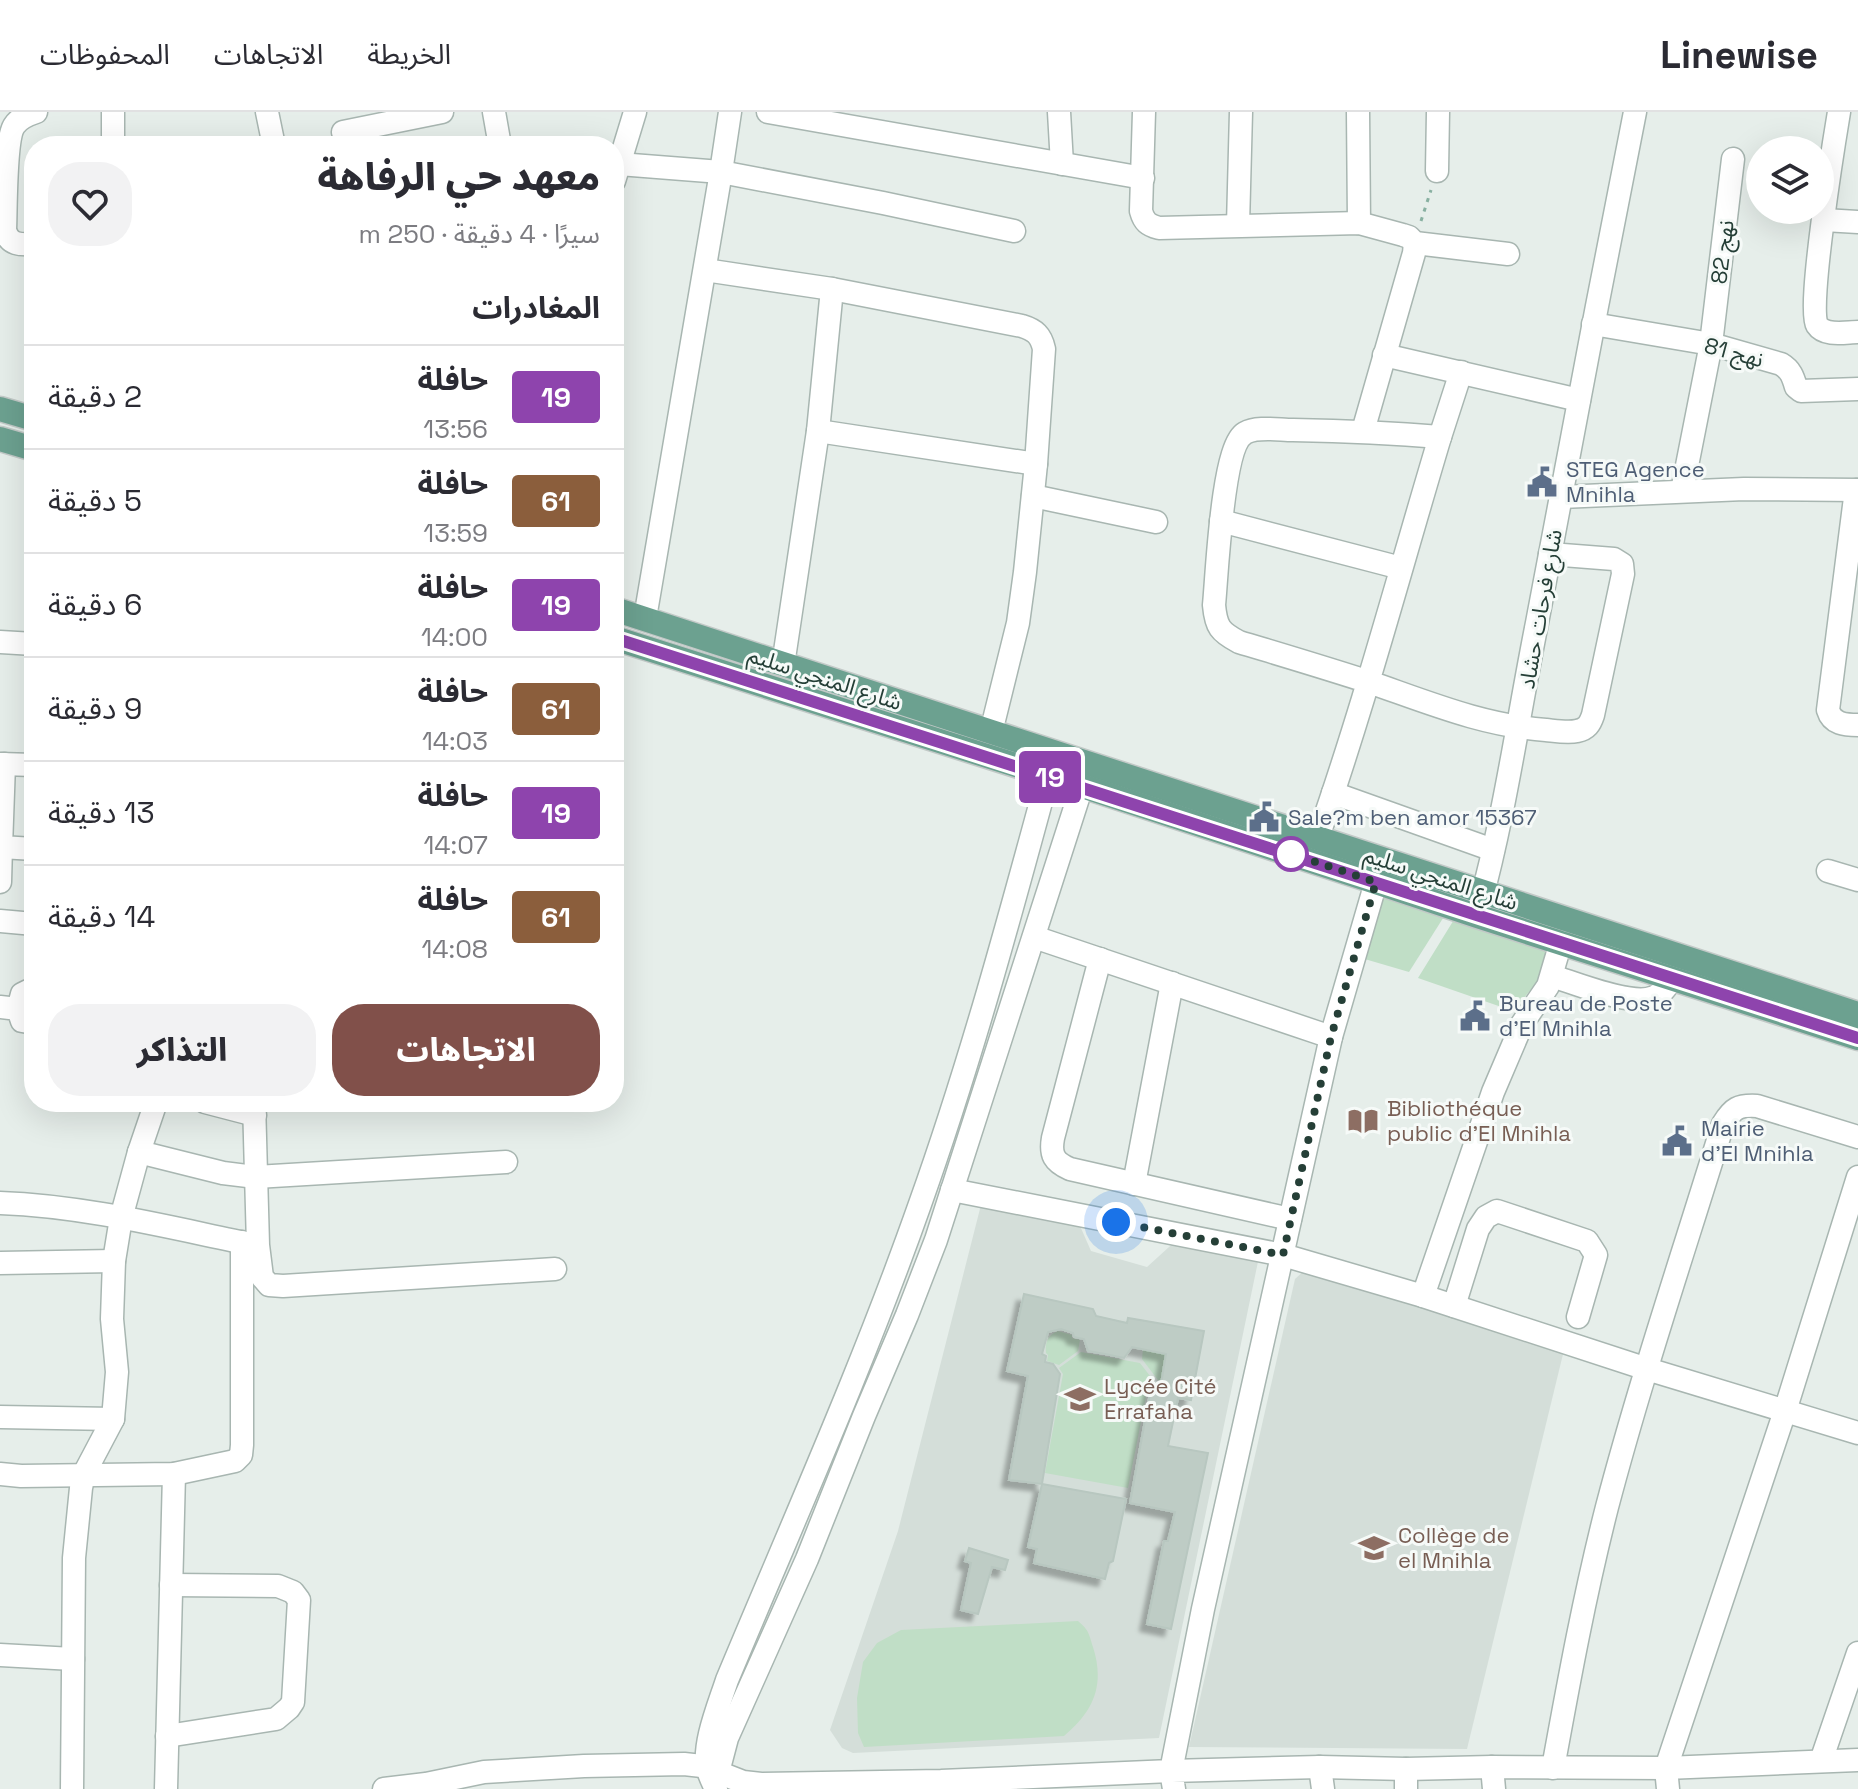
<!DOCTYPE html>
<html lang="ar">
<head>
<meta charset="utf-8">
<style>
	body { margin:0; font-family:"Space Grotesk","Noto Sans Arabic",sans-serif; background:#f2f2f3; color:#2b2b33; direction:rtl; height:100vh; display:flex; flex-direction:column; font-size:30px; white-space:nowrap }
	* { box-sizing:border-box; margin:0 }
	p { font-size:26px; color:#7c7c81 }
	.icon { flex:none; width:44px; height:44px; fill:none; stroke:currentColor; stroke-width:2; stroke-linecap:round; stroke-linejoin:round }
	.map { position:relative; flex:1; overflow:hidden; direction:ltr }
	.side { position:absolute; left:24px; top:24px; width:600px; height:976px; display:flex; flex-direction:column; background:#fff; border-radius:32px; box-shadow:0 8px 32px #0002; direction:rtl }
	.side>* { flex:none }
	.badge { padding:0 16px; border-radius:6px; font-size:28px; line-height:52px }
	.controls { position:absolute; left:1746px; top:24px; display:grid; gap:16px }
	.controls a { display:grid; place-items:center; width:88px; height:88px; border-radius:50%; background:#fff; box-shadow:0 8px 32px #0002; font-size:40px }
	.you { position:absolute; width:40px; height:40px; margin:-20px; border:6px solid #fff; border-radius:50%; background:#1a73e8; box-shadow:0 0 0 12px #1a73e833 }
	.map>.badge { position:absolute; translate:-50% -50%; box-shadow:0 0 0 4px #fff }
	h2 { padding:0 24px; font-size:30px; line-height:72px }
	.round { display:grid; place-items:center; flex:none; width:84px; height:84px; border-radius:32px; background:#f2f2f3 }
	.head { display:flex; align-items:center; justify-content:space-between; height:136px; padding:0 24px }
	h1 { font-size:38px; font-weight:800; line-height:60px }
	.cta { display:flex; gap:16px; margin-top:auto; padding:16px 24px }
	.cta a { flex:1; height:92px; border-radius:32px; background:#81504a; color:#fff; font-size:32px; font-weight:800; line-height:92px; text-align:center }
	.cta a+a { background:#f2f2f3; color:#2b2b33 }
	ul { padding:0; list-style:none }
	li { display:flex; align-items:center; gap:24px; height:104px; padding:0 24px; border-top:2px solid #e1e1e2 }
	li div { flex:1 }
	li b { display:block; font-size:30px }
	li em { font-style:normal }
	li .badge { min-width:88px; font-weight:700; text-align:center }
	header { display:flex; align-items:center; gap:48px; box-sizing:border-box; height:112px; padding:0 40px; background:#fff; border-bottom:2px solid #e1e1e2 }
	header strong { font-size:38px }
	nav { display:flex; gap:44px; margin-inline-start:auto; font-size:28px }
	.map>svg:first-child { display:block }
</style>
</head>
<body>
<header>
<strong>Linewise</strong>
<nav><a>الخريطة</a><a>الاتجاهات</a><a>المحفوظات</a></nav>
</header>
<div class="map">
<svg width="1858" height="1677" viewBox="0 0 1858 1677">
	<defs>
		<filter id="shadow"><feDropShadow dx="-7" dy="7" stdDeviation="2" flood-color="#0004"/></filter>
	</defs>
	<rect width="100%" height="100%" fill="#e6eeea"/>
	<g fill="#d4ded9">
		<polygon points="983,1085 1077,1107 1091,1139 1147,1155 1180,1125 1260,1140 1159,1626 853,1641 842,1636 830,1618 898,1419"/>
		<polygon points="1306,1157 1564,1238 1467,1637 1189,1635 1295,1167"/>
	</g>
	<g fill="#c0dec6">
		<polygon points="1375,782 1445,803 1409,860 1351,843"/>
		<polygon points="1455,806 1568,841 1538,869 1513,899 1418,866"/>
		<path d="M1058,1219L1072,1223V1226L1080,1228L1078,1239L1059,1253L1047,1249L1048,1243L1046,1241C1045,1231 1047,1223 1058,1219Z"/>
		<polygon points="1143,1237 1166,1242 1161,1272 1142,1247"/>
		<polygon points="1081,1240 1140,1251 1150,1264 1128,1376 1045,1361 1063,1262 1059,1256"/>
		<path d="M1078,1509C1089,1518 1089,1522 1093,1535C1105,1573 1094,1599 1064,1624L864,1635L858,1621L857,1586L863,1550L877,1531L901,1518Z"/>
	</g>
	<g fill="#beccc5" stroke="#b8c7c0" stroke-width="2" filter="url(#shadow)">
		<polygon points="1024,1182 1093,1197 1096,1204 1127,1211 1128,1206 1204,1219 1191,1288 1178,1286 1168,1334 1208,1341 1171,1517 1147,1512 1164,1429 1168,1429 1175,1400 1130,1391 1152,1270 1161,1272 1166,1242 1132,1235 1124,1246 1105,1242 1088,1239 1084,1227 1074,1225 1073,1221 1061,1217 1048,1220 1042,1242 1046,1244 1045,1250 1053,1252 1060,1262 1042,1372 1009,1368 1028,1264 1007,1259"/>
		<polygon points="1042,1372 1126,1387 1113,1449 1109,1451 1105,1467 1034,1451 1037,1437 1028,1435"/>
		<polygon points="969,1436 1008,1448 1005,1458 992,1455 978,1502 961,1498 971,1451 965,1449"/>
	</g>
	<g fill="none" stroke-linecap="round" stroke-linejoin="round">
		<g stroke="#a8b6b1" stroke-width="25">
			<g id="minor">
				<polyline points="267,0 274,34"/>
				<polyline points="494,0 500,34"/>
				<polyline points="768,0 1143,66"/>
				<polyline points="1059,0 1062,52"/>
				<path d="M1144,0L1141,99C1144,110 1148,113 1159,116L1359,111L1403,123L1409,125L1415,131L1508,142"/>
				<polyline points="1358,0 1359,111"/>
				<path d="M1839,0C1834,30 1807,197 1817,213C1825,225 1846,220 1858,220"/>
				<polyline points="343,20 442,0"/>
				<polyline points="113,34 113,0"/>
				<polyline points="619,52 721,60 883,91 1014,119"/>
				<polyline points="1437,59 1438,0"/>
				<polyline points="614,69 635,0"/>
				<polyline points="1824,108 1858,110"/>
				<polyline points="1238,113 1241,0"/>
				<path d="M34,132C20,133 9,133 5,118C6,98 5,28 14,14C19,6 27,3 36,0"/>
				<path d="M705,158L832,177L1022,214C1035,218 1041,223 1044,237L1036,352L1025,460L1018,511L991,620"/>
				<path d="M1593,212L1711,232L1781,252C1791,258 1793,265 1796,275L1801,279L1858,277"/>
				<polyline points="1384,243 1579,288"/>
				<polyline points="818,319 1036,352"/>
				<polyline points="1363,319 1414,141 1415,131"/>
				<polyline points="1440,325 1461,260"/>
				<path d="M1856,378L1828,598C1832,612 1845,613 1858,613"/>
				<polyline points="1682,379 1711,232 1733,47"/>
				<polyline points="1033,384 1156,410"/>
				<polyline points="1561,385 1744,377 1858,378"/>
				<polyline points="1221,409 1401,456"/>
				<polyline points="645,506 721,60 730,0"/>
				<polyline points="0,530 34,532"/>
				<polyline points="783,553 818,319 832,177"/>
				<polyline points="0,652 34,653"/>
				<polyline points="4,652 1,735 34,737"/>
				<polyline points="1333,681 1493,738"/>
				<path d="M1318,725C1364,594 1400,458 1440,325C1391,321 1342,319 1293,318C1279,318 1257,314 1245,321C1222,334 1217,464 1214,493C1216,515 1220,520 1239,530C1282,543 1326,556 1369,570C1427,590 1484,614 1546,618C1556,619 1568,621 1577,619C1587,617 1590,612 1593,603L1623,462L1622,452L1614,447L1550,442"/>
				<polyline points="1828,759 1858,768"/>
				<polyline points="0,770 1,735"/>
				<path d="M1479,796C1505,702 1518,606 1537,511C1569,341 1601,170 1635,0"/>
				<polyline points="0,809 34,812"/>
				<polyline points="1034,825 1331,925"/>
				<path d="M1100,847L1053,1026C1050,1043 1054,1050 1070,1057L1290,1107"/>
				<path d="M1552,864C1575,871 1633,895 1654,885C1662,882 1667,874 1672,867"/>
				<polyline points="0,895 18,897 22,909 34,911"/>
				<polyline points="18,897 22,882 28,879 34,880"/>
				<polyline points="205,990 255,1003"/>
				<polyline points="254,990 258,1133 262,1165 269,1173 283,1174 555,1157"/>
				<polyline points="139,1040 223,1061 256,1065 506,1050"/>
				<polyline points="1134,1072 1172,871"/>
				<polyline points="952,1078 1283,1143 1423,1184 1647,1257 1858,1321"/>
				<path d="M0,1091C86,1094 171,1116 255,1133"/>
				<polyline points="0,1151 114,1149"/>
				<polyline points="1423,1184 1493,980 1522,912 1548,874 1561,830"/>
				<polyline points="1454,1194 1478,1117 1486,1105 1497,1099 1587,1129 1596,1143 1578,1205"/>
				<polyline points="0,1305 113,1307"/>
				<polyline points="0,1362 21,1364 174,1362 235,1349 241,1343 242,1333 242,1130"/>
				<polyline points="0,1543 73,1547"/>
				<polyline points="167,1624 276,1607 289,1596 293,1590 299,1488 293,1480 278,1474 171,1473"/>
				<polyline points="1821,1649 1858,1541"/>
				<polyline points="1320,1655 1323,1677"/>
				<polyline points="1492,1655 1494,1677"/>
				<path d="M1553,1656C1569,1568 1585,1481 1607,1395C1641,1266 1684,1139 1723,1012C1733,996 1738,993 1757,994L1858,1025"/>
				<polyline points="1406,1657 1406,1677"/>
				<polyline points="717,1664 727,1626 807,1447 864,1304 907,1203 936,1128 1082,674"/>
				<polyline points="72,1677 74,1446 81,1376 84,1362 113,1307 117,1260 112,1207 114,1149 121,1106 139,1040 156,990"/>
				<polyline points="166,1677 174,1362"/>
				<polyline points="384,1677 426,1672 484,1660 584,1654 684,1652 702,1654 743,1670 761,1672 941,1669 1171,1659 1203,1497 1331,925 1376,770"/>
				<path d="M716,1677C713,1671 710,1665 708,1658C702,1633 719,1593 727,1568C793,1410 863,1254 920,1092C970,952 1009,808 1048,664"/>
				<polyline points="1174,1677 1171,1659 1320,1655 1406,1657 1492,1655 1666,1656 1858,1648"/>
				<polyline points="1668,1677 1666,1656 1785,1299 1858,1065"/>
			</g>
		</g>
		<g stroke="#c2c9c7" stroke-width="27">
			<g id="major">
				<polyline points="0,297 34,307"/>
				<polyline points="0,327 34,337"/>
				<polyline points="614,497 1858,902"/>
				<polyline points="614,526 1082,674 1376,770 1477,804 1858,926"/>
			</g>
		</g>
		<polyline stroke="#88b0a1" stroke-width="3" stroke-dasharray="4 6" stroke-linecap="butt" points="1421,109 1431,78"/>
		<use href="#minor" stroke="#fff" stroke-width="22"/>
		<use href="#major" stroke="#6ca190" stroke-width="24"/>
	</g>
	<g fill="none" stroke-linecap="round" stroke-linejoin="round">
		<g stroke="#fff" stroke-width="18">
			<path id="line" d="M614,526C1029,658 1443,792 1858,926"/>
		</g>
		<use href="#line" stroke="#8e44ad" stroke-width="12"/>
		<polyline stroke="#253f37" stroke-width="8" stroke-dasharray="0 14.4" points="1116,1110 1283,1143 1331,925 1376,770 1288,741 1291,742"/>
	</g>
	<defs>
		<g id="civic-bare" transform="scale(2.4)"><path d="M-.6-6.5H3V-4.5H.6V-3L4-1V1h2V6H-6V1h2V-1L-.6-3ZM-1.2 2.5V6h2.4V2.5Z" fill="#5c6f8a" stroke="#f6faf8" stroke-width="2.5" paint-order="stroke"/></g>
		<g id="library-bare" transform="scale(2.4)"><path d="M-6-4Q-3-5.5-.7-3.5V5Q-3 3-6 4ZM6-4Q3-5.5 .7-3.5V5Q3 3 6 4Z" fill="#8d6e63" stroke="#f6faf8" stroke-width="2.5" paint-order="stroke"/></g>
		<g id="school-bare" transform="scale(2.4)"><path d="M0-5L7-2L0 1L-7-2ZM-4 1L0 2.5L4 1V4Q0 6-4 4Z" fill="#8d6e63" stroke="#f6faf8" stroke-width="2.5" paint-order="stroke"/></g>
	</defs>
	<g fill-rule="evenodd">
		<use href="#civic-bare" x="1542" y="370"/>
		<use href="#civic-bare" x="1264" y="705"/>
		<use href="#civic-bare" x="1475" y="904"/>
		<use href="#library-bare" x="1363" y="1009"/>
		<use href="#civic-bare" x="1677" y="1029"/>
		<use href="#school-bare" x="1080" y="1287"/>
		<use href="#school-bare" x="1374" y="1436"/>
	</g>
	<circle fill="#fff" stroke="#8e44ad" stroke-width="4" cx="1291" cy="742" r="16"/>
	<g text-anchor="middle" stroke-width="6" stroke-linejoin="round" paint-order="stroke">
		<g font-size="22" fill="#253f37" stroke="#f6faf8">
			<text transform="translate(1722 140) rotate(-83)" y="8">نهج 82</text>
			<text transform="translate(1734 240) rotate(15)" y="8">نهج 81</text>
			<text transform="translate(1540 497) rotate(-80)" y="8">شارع فرحات حشاد</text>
			<text transform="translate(825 566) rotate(18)" y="8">شارع المنجي سليم</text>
			<text transform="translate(1441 766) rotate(18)" y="8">شارع المنجي سليم</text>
		</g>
		<g font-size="22" fill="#4e5e75" stroke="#f6faf8" text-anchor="start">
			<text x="1566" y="365">STEG Agence<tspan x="1566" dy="25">Mnihla</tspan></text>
			<text x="1288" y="713">Sale?m ben amor 15367</text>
			<text x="1499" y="899">Bureau de Poste<tspan x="1499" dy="25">d'El Mnihla</tspan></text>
			<text x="1701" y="1024">Mairie<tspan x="1701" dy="25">d'El Mnihla</tspan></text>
		</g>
		<g font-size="22" fill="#785e54" stroke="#f6faf8" text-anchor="start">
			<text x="1387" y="1004">Bibliothéque<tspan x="1387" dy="25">public d'El Mnihla</tspan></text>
			<text x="1104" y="1282">Lycée Cité<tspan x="1104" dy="25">Errafaha</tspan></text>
			<text x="1398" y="1431">Collège de<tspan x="1398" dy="25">el Mnihla</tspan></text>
		</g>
	</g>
</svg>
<div class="controls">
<a><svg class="icon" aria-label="layers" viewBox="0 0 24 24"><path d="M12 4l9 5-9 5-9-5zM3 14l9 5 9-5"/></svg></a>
</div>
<div class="you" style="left:1116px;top:1110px"></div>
<b class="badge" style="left:1050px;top:665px;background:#8e44ad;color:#fff">19</b>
<section class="side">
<div class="head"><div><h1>معهد حي الرفاهة</h1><p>سيرًا · 4 دقيقة · 250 m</p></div><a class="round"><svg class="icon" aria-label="heart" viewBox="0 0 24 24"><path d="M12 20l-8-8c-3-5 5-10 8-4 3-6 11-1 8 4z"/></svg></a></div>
<h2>المغادرات</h2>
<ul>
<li><span class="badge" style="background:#8e44ad;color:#fff">19</span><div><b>حافلة</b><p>13:56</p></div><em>2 دقيقة</em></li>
<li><span class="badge" style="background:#8b5e3c;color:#fff">61</span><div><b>حافلة</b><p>13:59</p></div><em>5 دقيقة</em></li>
<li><span class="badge" style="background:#8e44ad;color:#fff">19</span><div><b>حافلة</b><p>14:00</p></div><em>6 دقيقة</em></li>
<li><span class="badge" style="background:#8b5e3c;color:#fff">61</span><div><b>حافلة</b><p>14:03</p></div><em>9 دقيقة</em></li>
<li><span class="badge" style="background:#8e44ad;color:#fff">19</span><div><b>حافلة</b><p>14:07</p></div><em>13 دقيقة</em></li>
<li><span class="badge" style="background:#8b5e3c;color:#fff">61</span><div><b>حافلة</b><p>14:08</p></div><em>14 دقيقة</em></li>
</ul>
<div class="cta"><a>الاتجاهات</a><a>التذاكر</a></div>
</section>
</div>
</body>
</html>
